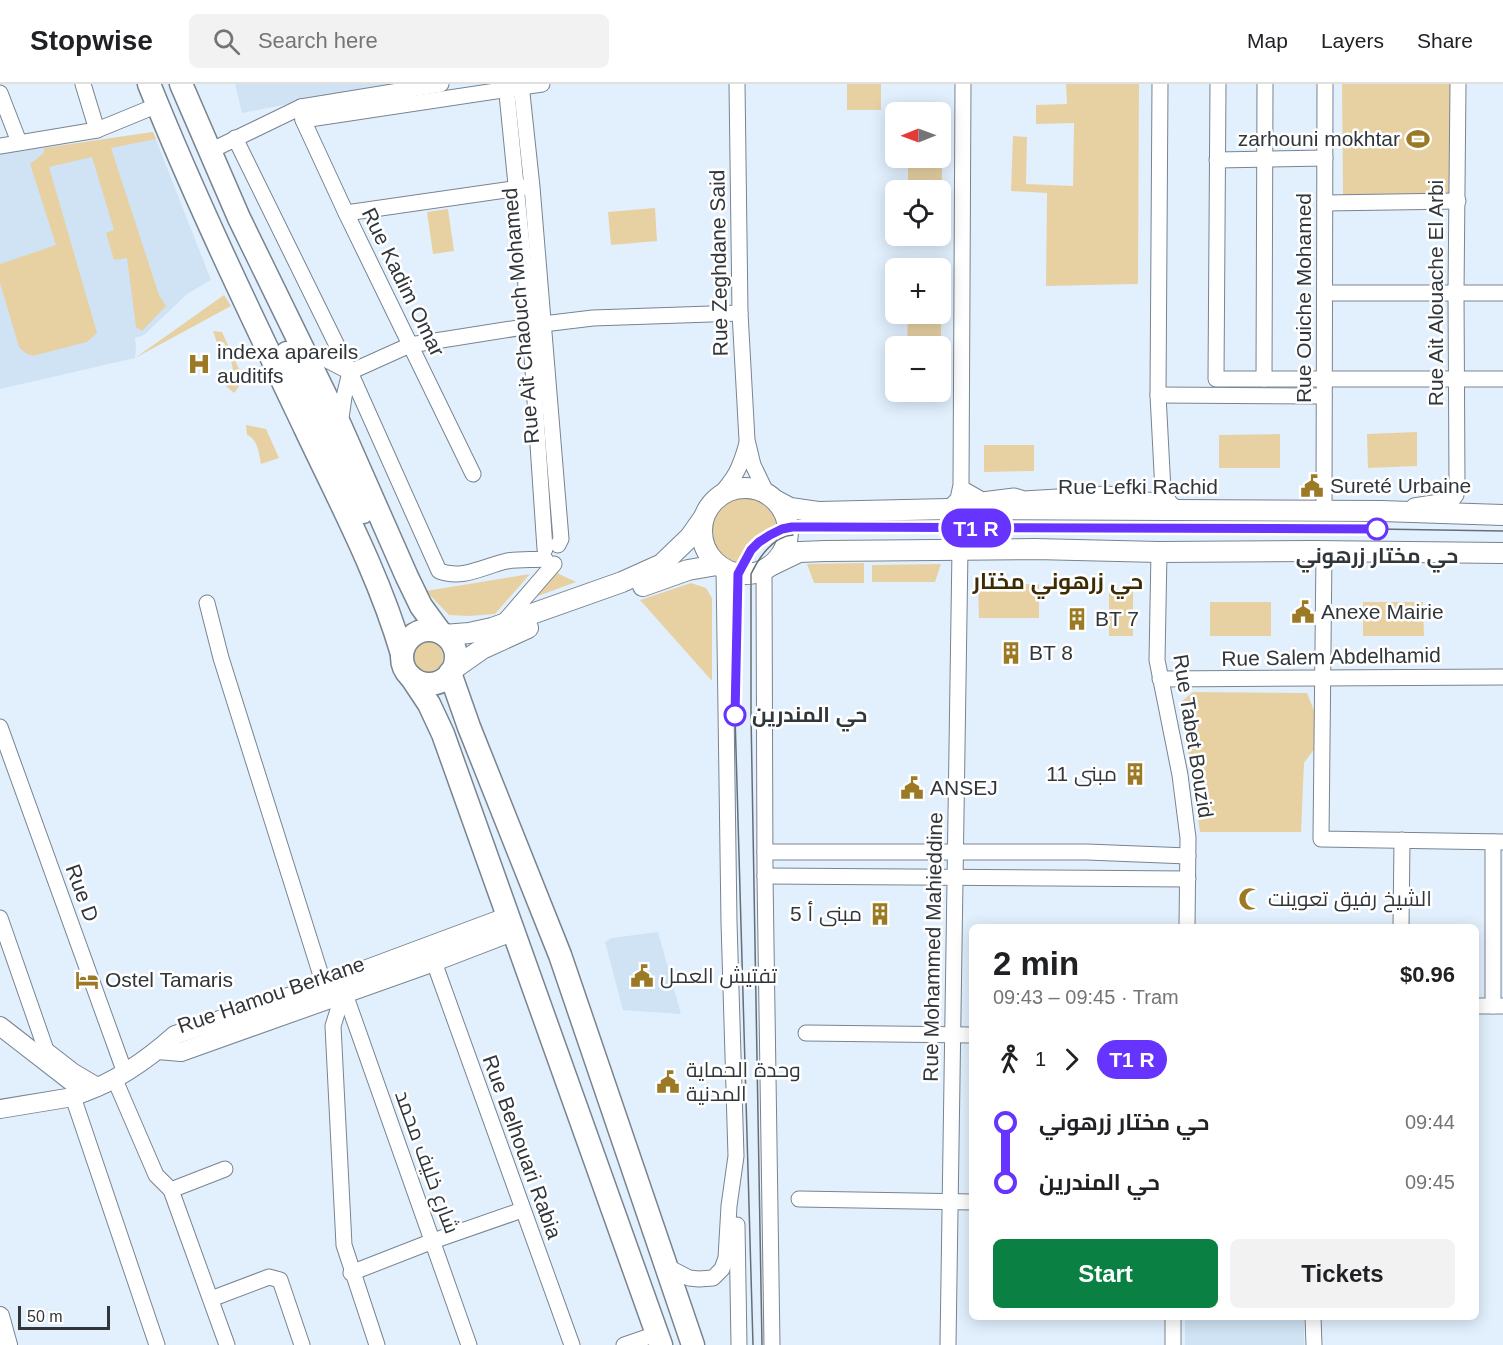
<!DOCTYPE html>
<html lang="en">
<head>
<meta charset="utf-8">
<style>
	body { margin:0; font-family:Helvetica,Cairo,sans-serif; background:#f2f2f2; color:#202124; height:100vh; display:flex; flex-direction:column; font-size:22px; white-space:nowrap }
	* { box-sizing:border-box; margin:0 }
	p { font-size:20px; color:#757577 }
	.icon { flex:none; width:33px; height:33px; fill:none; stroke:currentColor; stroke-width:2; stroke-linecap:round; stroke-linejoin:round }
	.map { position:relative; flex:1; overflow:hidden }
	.details { position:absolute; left:969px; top:840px; width:510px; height:396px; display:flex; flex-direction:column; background:#fff; border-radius:9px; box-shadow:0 3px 15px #0003 }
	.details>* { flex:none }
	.badge { padding:0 12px; border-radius:20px; font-size:21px; line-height:39px }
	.needle { width:39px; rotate:269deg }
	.tools { position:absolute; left:885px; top:18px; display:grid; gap:12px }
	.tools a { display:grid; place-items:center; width:66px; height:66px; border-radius:9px; background:#fff; box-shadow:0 3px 15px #0003; font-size:30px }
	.scale { position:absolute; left:18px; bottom:15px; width:92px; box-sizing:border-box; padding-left:6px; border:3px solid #31363b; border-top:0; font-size:16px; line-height:21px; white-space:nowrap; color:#31363b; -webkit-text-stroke:4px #fff; paint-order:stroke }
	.map>.badge { position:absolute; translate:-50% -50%; box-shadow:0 0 0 3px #fff }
	.legs { display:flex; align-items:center; gap:9px; height:66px; padding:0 24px; font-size:20px }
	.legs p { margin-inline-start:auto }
	.overview { display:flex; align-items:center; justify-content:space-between; height:102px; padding:0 24px }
	h1 { font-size:33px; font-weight:700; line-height:45px }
	.cta { display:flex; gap:12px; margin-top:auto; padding:12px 24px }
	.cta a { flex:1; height:69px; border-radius:9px; background:#0b8043; color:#fff; font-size:24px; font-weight:700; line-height:69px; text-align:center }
	.cta a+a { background:#f2f2f2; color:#202124 }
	ul { padding:0 24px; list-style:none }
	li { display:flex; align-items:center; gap:21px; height:60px; font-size:22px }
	li i { display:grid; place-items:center; width:9px; height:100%; margin:0 8px; background:currentColor }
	li i::after { content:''; width:15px; height:15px; margin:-8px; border:4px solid; border-radius:50%; background:#fff }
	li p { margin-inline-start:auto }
	li:first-child i { background:linear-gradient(#0000 50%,currentColor 0) }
	li:last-child i { background:linear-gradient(currentColor 50%,#0000 0) }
	header { display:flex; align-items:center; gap:36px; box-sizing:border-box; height:84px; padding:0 30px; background:#fff; border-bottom:2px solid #e0e0e0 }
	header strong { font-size:28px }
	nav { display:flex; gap:33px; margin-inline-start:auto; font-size:21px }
	.search { width:420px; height:54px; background:#f2f2f2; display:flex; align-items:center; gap:15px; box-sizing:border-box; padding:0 21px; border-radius:9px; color:#757577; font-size:22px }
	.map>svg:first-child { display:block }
</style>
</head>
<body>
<header>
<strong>Stopwise</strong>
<div class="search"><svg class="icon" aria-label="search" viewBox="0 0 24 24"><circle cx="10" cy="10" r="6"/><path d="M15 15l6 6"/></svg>Search here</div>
<nav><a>Map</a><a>Layers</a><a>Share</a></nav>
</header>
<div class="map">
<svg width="1503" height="1261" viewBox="0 0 1503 1261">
	<rect width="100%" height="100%" fill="#e2f0fe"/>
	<g fill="#cfe3f4">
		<polygon points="235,0 391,0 242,29"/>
		<polygon points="153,48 211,196 187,210 144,251 135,254 136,265 135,274 0,305 0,70"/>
		<polygon points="658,848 681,930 623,926 605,858 612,854"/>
		<rect x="1185" y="1233" width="119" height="28"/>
	</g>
	<g fill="#e7d1a3">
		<rect x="847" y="0" width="34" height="26"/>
		<polygon points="1066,0 1139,0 1138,200 1046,202 1047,109 1011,107 1013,52 1027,53 1026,100 1073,102 1074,39 1036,40 1036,21 1067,20"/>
		<polygon points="1342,0 1451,0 1452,110 1343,111"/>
		<polygon points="941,42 942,42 942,103 908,103 908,74 940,74"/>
		<path d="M153,48L156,55L111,64L159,211L166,222L142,247L136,243L127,174L114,176L106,149L114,146L92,73L49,83L97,249L87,258L36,271C28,272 25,269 19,263L0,199V180L56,161L30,80L44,69V64Z"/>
		<polygon points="655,124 657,157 611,161 608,128"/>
		<polygon points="448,125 454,167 433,170 427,128"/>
		<polygon points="224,211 231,222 135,274"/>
		<polygon points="941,218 941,279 940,262 907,262 908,230 940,230"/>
		<path d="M213,247L222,248L244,296L234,309L226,302C239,285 230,277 224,258L217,259Z"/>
		<path d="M246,341L266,345L279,374L261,380C259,370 258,355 247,351Z"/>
		<polygon points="1417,348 1417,382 1368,384 1367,350"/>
		<polygon points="1280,350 1280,384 1219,384 1219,351"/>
		<polygon points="1034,361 1034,387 984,388 984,361"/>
		<path d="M740,411C762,411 776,421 782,443C762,450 745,463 738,484C710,477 699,443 718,422C724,416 732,413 740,411Z"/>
		<polygon points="864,479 864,499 814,499 807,480"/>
		<polygon points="941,480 935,498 872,498 872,481"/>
		<polygon points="557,489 576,498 535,513"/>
		<polygon points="530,490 495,530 469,532 449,531 426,507"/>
		<polygon points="691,499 706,504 712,514 712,597 640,516"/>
		<polygon points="978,500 1039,500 1039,534 979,534"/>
		<rect x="1109" y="505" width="24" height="47"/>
		<rect x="1210" y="518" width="61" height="34"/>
		<polygon points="1363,518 1423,518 1424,552 1363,552"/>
		<circle cx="425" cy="573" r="18"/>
		<polygon points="1193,608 1307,609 1315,629 1315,664 1304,679 1301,748 1200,748 1181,618"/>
	</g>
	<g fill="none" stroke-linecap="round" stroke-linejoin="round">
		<g stroke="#788490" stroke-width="17">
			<g id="minor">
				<polyline points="83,0 97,46"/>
				<polyline points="506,0 530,242 545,465"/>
				<polyline points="521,0 532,103 561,455 558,461"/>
				<polyline points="737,0 740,229 747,356 753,381 767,410"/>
				<polyline points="1160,0 1158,311 1163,407 1170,419 1181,428"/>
				<polyline points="1218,0 1216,295 1503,295"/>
				<polyline points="0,9 19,58"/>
				<polyline points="301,23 303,36 346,129 473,390"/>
				<polyline points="303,36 542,0"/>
				<path d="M235,54L350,288L439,487C463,496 484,482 507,477C520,475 533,476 545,475"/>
				<polyline points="0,62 97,46 158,21"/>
				<polyline points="210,67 301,23 441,0"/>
				<polyline points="1217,76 1325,74"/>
				<polyline points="1325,119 1458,117"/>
				<polyline points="346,129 526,103"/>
				<polyline points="1325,209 1503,209"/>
				<polyline points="305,269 327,276 350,288"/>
				<polyline points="350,288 410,261 543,240 593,234 740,229"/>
				<polyline points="1264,295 1265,0"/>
				<polyline points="1158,311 1324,312"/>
				<polyline points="340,341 344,313 350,288"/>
				<polyline points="961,404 982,416 1014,412 1024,415 1107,410 1167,419"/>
				<path d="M717,414C735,394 740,385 747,359"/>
				<polyline points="1414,422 1452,416 1456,411 1457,402 1456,209 1458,0"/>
				<polyline points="948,425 958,415 961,401 963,0"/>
				<polyline points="1324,428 1325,0"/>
				<polyline points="1324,467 1321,755 1503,758"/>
				<polyline points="1159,468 1157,576 1180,691 1188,754 1187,843"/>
				<polyline points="764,486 765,792 772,1261"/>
				<polyline points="207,519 221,574 324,901 329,912"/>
				<polyline points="503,539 554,480"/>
				<polyline points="1160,595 1503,593"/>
				<polyline points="0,643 125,989"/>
				<polyline points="765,768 1087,768 1188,772"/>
				<polyline points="765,792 1188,795"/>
				<polyline points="0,834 46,966 73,987 100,1003"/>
				<polyline points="1401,843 1402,756"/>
				<polyline points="434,878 572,1261"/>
				<polyline points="343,910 333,942 344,1161 377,1261"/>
				<polyline points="345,910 469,1261"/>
				<polyline points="1476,922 1503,922"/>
				<polyline points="1493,922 1493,758"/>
				<polyline points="806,949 972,951"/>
				<polyline points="115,996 156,1091 171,1106 227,1261"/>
				<polyline points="73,1013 157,1261"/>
				<polyline points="171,1106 225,1085"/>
				<polyline points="799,1115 972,1118"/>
				<polyline points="737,1141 739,1261"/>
				<polyline points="666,1182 689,1194 699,1195 713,1194 722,1185 726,1174 729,1122 736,1072 729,838 724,485"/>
				<polyline points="351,1189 433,1157 522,1126"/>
				<polyline points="211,1215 269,1193 280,1196 302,1261"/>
				<polyline points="1313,1233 1314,1261"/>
				<polyline points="624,1261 656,1250"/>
				<polyline points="948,1261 960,465"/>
				<polyline points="1173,1261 1173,1233"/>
			</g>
		</g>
		<g stroke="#788490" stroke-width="20">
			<g id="tertiary">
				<path d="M0,942L85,1008C119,996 148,975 175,951L324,901L509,832"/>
				<polyline points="158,966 181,968 434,878 515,847"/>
				<polyline points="0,1025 73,1013 85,1008"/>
				<polyline points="0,1232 8,1261"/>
			</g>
		</g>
		<g stroke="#788490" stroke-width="22">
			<g id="secondary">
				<circle cx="745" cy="447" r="43"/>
				<polyline points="775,416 790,424 818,428 948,425 1381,427 1503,431"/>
				<polyline points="772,481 799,468 825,467 1035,465 1159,468 1313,467 1503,469"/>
				<polyline points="643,502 688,486 717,481"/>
				<polyline points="444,551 469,549 492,544 622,498 662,480 690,453 704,433"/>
				<polyline points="452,586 482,565 528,544"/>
			</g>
		</g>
		<g stroke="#788490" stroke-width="25">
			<g id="primary">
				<path d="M149,0C196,117 251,231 305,344C340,418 379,491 402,570"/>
				<polyline points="181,0 239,134 340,341 407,493 421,522 440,548"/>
				<polyline points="287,269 363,428"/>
				<circle cx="429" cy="573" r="27"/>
				<polyline points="450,589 469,643 560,871 693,1261"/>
				<polyline points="411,593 429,620 443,650 661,1261"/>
			</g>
		</g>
		<use href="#minor" stroke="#fff" stroke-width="15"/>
		<use href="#tertiary" stroke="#fff" stroke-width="18"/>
		<use href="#secondary" stroke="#fff" stroke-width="20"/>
		<use href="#primary" stroke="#fff" stroke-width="22"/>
		<g stroke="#666d75" stroke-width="1.5">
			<polyline points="753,1261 735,631 738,490 743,478 759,458 782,445 792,443 1377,445 1503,447"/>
			<path d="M762,1261L751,631V490C758,475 773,452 793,451"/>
		</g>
	</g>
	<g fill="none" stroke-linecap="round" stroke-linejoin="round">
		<g stroke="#fff" stroke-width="14">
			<polyline id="line-1" points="735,631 738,490 751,466 759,458 770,451 782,445 792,443 819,443 1377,445"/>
		</g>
		<use href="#line-1" stroke="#63f" stroke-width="9"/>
	</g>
	<defs>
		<g id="stadium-bare" transform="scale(1.8)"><path d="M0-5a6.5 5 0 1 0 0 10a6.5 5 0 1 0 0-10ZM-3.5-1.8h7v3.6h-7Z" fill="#9c7924" stroke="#fff" stroke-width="2.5" paint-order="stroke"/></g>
		<g id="hospital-bare" transform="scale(1.8)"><path d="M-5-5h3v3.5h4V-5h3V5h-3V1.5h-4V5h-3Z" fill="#9c7924" stroke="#fff" stroke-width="2.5" paint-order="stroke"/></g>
		<g id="civic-bare" transform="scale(1.8)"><path d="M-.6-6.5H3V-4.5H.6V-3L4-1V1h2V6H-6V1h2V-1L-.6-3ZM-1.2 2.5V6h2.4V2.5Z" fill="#9c7924" stroke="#fff" stroke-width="2.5" paint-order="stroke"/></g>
		<g id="building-bare" transform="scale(1.8)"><path d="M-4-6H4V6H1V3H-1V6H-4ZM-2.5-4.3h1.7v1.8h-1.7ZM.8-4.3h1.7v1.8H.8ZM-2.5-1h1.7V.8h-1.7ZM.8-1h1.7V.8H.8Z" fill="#9c7924" stroke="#fff" stroke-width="2.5" paint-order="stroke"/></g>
		<g id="mosque-bare" transform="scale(1.8)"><path d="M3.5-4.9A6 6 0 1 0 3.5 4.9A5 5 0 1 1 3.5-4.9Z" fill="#9c7924" stroke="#fff" stroke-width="2.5" paint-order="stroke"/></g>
		<g id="hotel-bare" transform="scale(1.8)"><path d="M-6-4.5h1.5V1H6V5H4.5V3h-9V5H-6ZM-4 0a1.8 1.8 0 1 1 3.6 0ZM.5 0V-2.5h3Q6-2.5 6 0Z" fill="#9c7924" stroke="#fff" stroke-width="2.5" paint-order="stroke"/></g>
	</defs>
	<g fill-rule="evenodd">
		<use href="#stadium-bare" x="1418" y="55"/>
		<use href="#hospital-bare" x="199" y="280"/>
		<use href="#civic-bare" x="1312" y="402"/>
		<use href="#civic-bare" x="1303" y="528"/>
		<use href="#building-bare" x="1077" y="535"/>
		<use href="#building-bare" x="1011" y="569"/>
		<use href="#building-bare" x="1135" y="690"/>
		<use href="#civic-bare" x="912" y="704"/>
		<use href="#mosque-bare" x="1250" y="815"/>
		<use href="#building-bare" x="880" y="830"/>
		<use href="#civic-bare" x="642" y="892"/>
		<use href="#hotel-bare" x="87" y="896"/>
		<use href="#civic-bare" x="668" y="998"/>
	</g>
	<g fill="#fff" stroke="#63f" stroke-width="3">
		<circle cx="1377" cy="445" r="10"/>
		<circle cx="735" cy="631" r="10"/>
	</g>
	<g text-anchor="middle" stroke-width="5" stroke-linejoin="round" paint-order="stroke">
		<g font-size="21" fill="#31363b" stroke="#fff" text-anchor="start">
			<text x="1400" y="62" text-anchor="end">zarhouni mokhtar</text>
			<text x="217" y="275">indexa apareils<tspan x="217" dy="24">auditifs</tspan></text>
			<text x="1330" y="409">Sureté Urbaine</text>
			<text x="1321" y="535">Anexe Mairie</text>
			<text x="1095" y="542">BT 7</text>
			<text x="1029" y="576">BT 8</text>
			<text x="1117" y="697" text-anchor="end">مبنى 11</text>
			<text x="930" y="711">ANSEJ</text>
			<text x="1268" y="822">الشيخ رفيق تعوينت</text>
			<text x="862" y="837" text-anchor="end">مبنى أ 5</text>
			<text x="660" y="899">تفتيش العمل</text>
			<text x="105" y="903">Ostel Tamaris</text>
			<text x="686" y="993">وحدة الحماية<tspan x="686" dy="24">المدنية</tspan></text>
		</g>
		<g font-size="21" fill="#31363b" stroke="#fff">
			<text transform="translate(719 179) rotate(-91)" y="7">Rue Zeghdane Said</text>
			<text transform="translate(403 198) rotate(64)" y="7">Rue Kadim Omar</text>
			<text transform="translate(1436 209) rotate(-90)" y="7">Rue Ait Alouache El Arbi</text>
			<text transform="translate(1304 214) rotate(-90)" y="7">Rue Ouiche Mohamed</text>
			<text transform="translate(521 232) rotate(-95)" y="7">Rue Ait Chaouch Mohamed</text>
			<text x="1138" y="410">Rue Lefki Rachid</text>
			<text transform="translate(1331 573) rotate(-1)" y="7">Rue Salem Abdelhamid</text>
			<text transform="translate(1193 652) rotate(81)" y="7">Rue Tabet Bouzid</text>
			<text transform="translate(82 809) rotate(70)" y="7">Rue D</text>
			<text transform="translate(933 863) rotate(-89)" y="7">Rue Mohammed Mahieddine</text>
			<text transform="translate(271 911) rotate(-19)" y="7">Rue Hamou Berkane</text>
			<text transform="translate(522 1063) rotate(70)" y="7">Rue Belhouari Rabia</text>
			<text transform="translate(427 1078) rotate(70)" y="7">شارع خليف محمد</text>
		</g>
		<g font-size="21" font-weight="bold" fill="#31363b" stroke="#fff">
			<text x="1377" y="479">حي مختار زرهوني</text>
			<text x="752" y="638" text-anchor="start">حي المندرين</text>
		</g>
		<g font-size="22" font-weight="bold" fill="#3d2c03" stroke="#fff">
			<text x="1058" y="505">حي زرهوني مختار</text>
		</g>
	</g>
</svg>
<div class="tools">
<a><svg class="needle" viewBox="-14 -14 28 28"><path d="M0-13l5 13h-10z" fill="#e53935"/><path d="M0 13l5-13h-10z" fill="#757577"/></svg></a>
<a><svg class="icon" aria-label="locate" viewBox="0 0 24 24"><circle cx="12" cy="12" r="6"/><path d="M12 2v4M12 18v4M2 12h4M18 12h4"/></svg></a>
<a>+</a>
<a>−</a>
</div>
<div class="scale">50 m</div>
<b class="badge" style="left:976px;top:444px;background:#63f;color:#fff">T1 R</b>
<section class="details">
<div class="overview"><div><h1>2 min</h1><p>09:43 – 09:45 · Tram</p></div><b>$0.96</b></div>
<div class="legs"><svg class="icon" aria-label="walk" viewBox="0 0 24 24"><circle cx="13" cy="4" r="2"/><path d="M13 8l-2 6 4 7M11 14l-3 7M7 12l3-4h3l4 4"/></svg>1<svg class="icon" aria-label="forward" viewBox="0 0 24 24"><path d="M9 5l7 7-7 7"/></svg><b class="badge" style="background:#63f;color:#fff">T1 R</b></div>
<ul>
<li><i style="color:#63f"></i><b>حي مختار زرهوني</b><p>09:44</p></li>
<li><i style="color:#63f"></i><b>حي المندرين</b><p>09:45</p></li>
</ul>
<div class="cta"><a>Start</a><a>Tickets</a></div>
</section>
</div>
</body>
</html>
